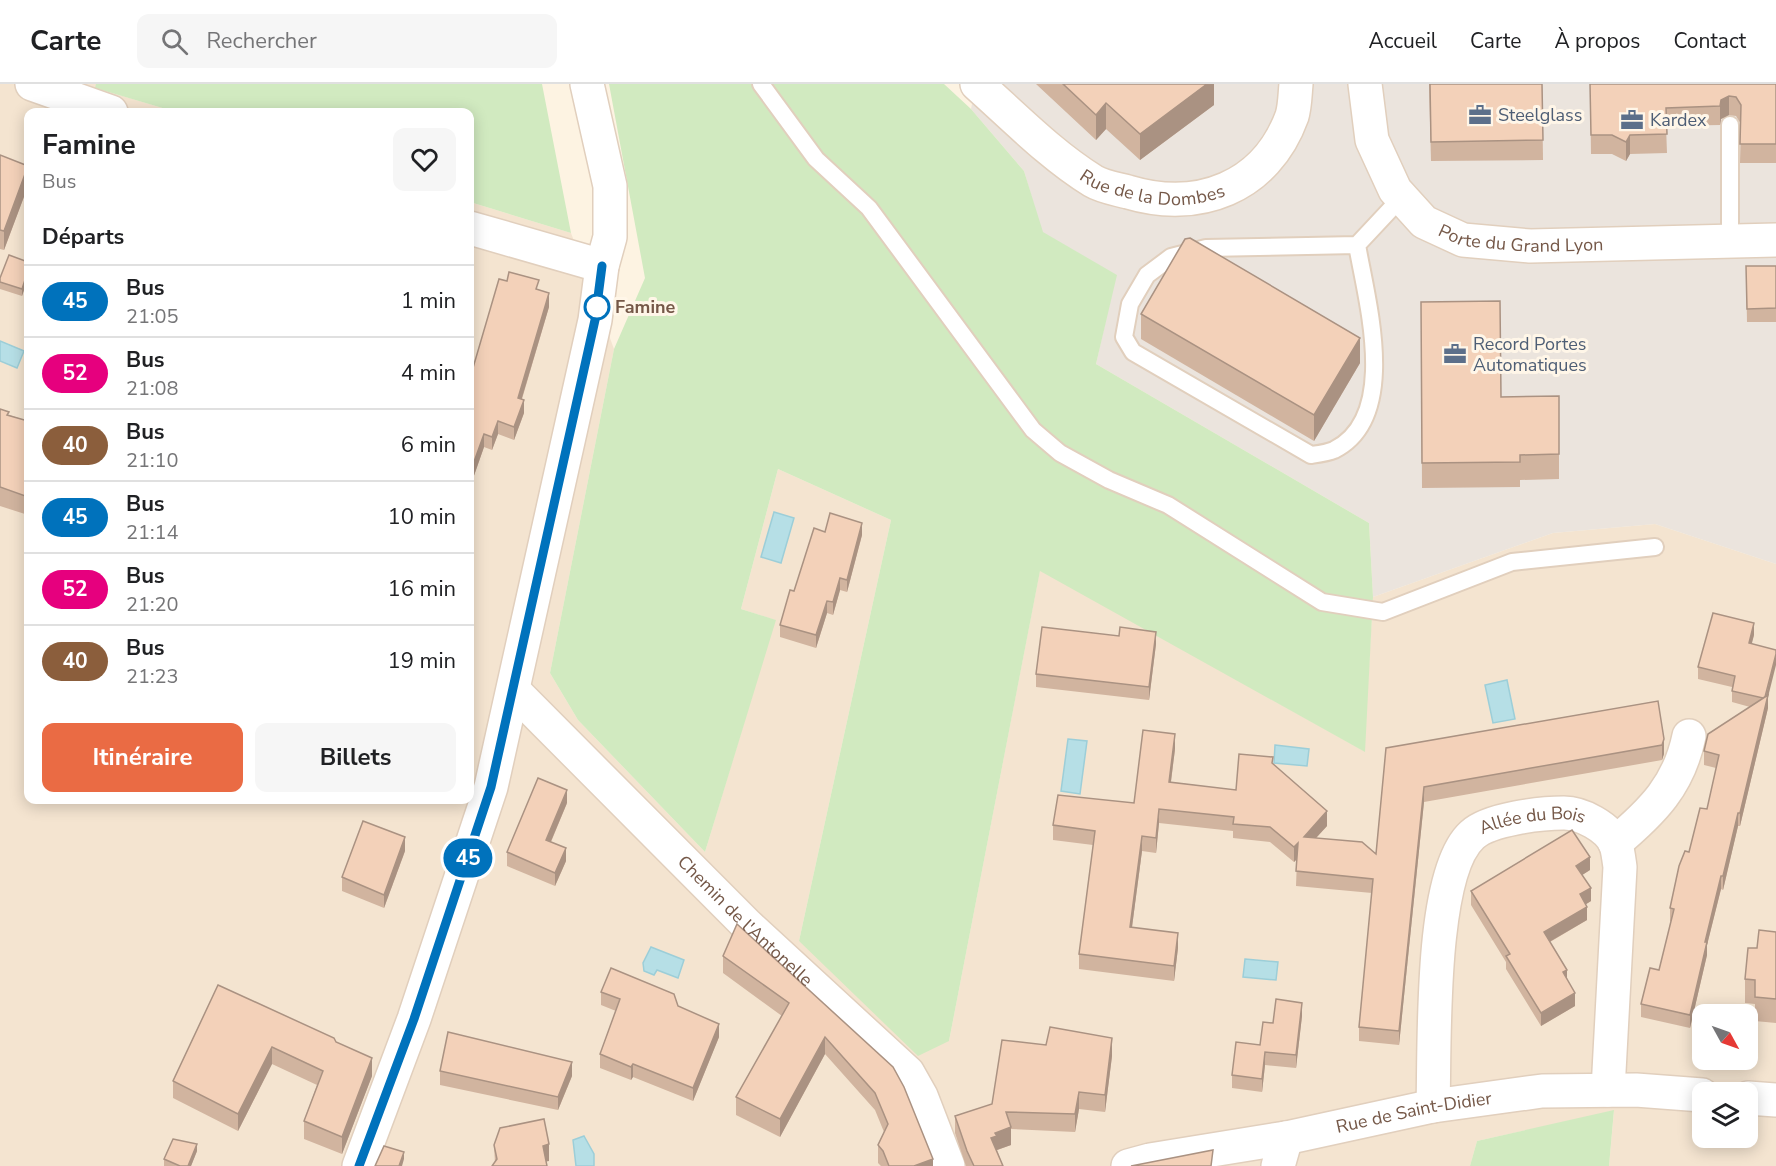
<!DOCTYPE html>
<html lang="fr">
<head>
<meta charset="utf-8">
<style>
	body { margin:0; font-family:"Nunito Sans",sans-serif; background:#f6f6f6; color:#202124; height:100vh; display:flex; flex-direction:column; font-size:22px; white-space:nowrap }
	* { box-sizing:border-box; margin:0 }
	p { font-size:20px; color:#757577 }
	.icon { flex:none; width:33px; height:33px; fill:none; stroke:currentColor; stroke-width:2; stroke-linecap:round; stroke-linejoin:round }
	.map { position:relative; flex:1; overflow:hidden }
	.details { position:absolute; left:24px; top:24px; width:450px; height:696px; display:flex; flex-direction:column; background:#fff; border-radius:12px; box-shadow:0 3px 15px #0003 }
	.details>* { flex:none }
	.badge { padding:0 12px; border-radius:20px; font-size:21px; line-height:39px }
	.needle { width:39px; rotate:130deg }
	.buttons { position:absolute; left:1692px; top:920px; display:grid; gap:12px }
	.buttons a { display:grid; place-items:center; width:66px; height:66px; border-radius:12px; background:#fff; box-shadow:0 3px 15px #0003; font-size:30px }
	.map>.badge { position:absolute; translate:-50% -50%; box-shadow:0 0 0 3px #fff }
	h2 { padding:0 18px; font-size:22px; line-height:54px }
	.round { display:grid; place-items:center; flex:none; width:63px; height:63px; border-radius:12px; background:#f6f6f6 }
	.overview { display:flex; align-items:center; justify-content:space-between; height:102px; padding:0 18px }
	h1 { font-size:28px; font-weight:700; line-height:45px }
	.button { display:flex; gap:12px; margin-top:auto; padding:12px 18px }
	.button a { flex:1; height:69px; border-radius:12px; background:#ea6b44; color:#fff; font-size:24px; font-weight:700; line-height:69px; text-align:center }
	.button a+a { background:#f6f6f6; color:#202124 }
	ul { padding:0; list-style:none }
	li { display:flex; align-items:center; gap:18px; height:72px; padding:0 18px; border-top:2px solid #e0e0e0 }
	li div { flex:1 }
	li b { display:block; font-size:22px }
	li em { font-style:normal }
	li .badge { min-width:66px; font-weight:700; text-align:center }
	header { display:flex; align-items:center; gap:36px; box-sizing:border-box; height:84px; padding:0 30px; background:#fff; border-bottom:2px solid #e0e0e0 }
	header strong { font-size:28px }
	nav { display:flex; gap:33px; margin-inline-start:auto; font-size:21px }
	.search { width:420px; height:54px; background:#f6f6f6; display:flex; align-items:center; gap:15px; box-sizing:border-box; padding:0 21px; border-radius:12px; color:#757577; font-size:22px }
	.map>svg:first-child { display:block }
</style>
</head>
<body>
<header>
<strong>Carte</strong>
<div class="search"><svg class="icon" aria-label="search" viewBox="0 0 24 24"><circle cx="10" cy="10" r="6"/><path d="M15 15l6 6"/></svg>Rechercher</div>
<nav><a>Accueil</a><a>Carte</a><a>À propos</a><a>Contact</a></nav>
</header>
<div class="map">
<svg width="1776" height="1082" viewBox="0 0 1776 1082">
	<rect width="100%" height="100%" fill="#fdf3e2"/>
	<path fill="#f4e4d0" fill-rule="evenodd" d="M0,0H96V4L176,28H28V716H470V118L571,149L614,265L550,589L578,636L705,768L775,536L741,525L778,385L891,436L799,857L949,957L1040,486L1364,667L1373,513L1553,449L1655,440L1776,480V1082H1609L1614,1027L1477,1057L1470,1082H0ZM1702,930H1748V975H1702ZM1702,1008H1748V1053H1702Z"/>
	<polygon fill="#ebe4dd" points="976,0 1776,0 1776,480 1655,440 1553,449 1373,513 1369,439 1096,280 1116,191 1042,148 1024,87 971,25"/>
	<g fill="#d1eac0">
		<polygon points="96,0 542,0 571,149 470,118 470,28 176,28 95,4"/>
		<polygon points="609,0 944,0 971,25 1024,87 1043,148 1117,191 1096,280 1369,439 1373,513 1365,668 1040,487 949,957 918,972 799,857 891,436 778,385 741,525 776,536 705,768 578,636 550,589 614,265 645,194"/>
		<polygon points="1614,1026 1609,1082 1470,1082 1477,1057"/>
	</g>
	<g fill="#b6dfe6" stroke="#9cced8" stroke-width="1.5">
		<polygon points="0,257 24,267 17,284 0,277"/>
		<polygon points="774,428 794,434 781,479 761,473"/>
		<polygon points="1507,596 1515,635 1493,639 1485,601"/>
		<polygon points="1068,655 1087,657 1080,710 1061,707"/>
		<polygon points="1275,661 1309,665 1307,682 1274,679"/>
		<polygon points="651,863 684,876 678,894 657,886 654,891 644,887 643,879"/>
		<polygon points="1245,875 1278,878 1276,896 1243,893"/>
		<polygon points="584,1052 594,1070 594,1082 576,1082 573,1056"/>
	</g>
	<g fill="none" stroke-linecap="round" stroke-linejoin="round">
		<g stroke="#e1cfbd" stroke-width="20">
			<g id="service">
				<polyline points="761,0 816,75 869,124 1033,346 1060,369 1109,396 1168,421 1322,518 1383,528 1512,478 1655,463"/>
				<polyline points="1730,157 1730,41"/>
				<path d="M1357,161C1367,218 1400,333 1334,366C1327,369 1318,370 1311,371L1133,268L1124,253L1130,220L1147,191L1171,173L1206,164L1357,161L1401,114"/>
			</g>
		</g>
		<g stroke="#e1cfbd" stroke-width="36">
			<g id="minor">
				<polyline points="32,0 111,28"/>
				<path id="s1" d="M977,0C1014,33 1051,71 1093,97C1103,103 1117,105 1128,108C1198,129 1266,104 1292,32C1295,22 1295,10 1296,0"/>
				<path id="s2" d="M1365,0L1372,56L1395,106L1424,138L1463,156L1530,162L1776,156"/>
				<polyline points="470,144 602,182"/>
				<path id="s3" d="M514,607L746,840L908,989L921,1012L948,1082"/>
				<path d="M1615,759C1653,727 1679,701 1689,652"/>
				<path id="s4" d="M1433,1022C1435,962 1429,790 1472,751C1489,735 1541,729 1564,729C1581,729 1609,743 1616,761C1618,767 1619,776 1620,783L1608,1006"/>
				<polyline points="359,1082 414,935 491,703 595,236 602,182 610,153 610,102 587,0"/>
				<polyline points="1278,1082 1286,1054"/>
			</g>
		</g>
		<g stroke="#e1cfbd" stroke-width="36">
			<g id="tertiary">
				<polyline points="1748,1014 1776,1016"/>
				<path id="s5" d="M1128,1082L1150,1076L1286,1054L1433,1022L1542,1007L1636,1006L1702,1011"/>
			</g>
		</g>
		<use href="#service" stroke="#fff" stroke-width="16"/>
		<use href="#minor" stroke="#fff" stroke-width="33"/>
		<use href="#tertiary" stroke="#fff" stroke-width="33"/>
	</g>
	<g fill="#d1b49f">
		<polygon points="1036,0 1214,0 1214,21 1140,76 1106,45 1096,56"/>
		<polygon points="1429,0 1542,0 1543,76 1431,77"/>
		<polygon points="1590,0 1776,0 1776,79 1740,79 1741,40 1736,32 1729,31 1721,35 1720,41 1666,42 1667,69 1630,70 1626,77 1612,70 1591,70"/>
		<polygon points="0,71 28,102 4,166 0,165"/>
		<polygon points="28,178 28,194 22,212 0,205 0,194"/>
		<polygon points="1746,182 1776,182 1776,238 1747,238"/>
		<polygon points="539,206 549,223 522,315 524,329 514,356 498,350 492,366 484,363 470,403 470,294"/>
		<polygon points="1421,218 1501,313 1559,312 1559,395 1520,396 1520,403 1422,404"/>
		<polygon points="1141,230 1360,279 1314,357 1141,255"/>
		<polygon points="0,325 9,331 28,337 28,431 0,422"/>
		<polygon points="825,448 862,451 847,508 840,506 833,531 827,529 816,564 780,553 780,541"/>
		<polygon points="1754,551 1751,560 1768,613 1768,624 1740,742 1738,742 1723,806 1721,805 1707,861 1707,871 1690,944 1641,933 1641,920 1659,886 1671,837 1670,837 1670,824 1689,768 1707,725 1716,684 1704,681 1704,667 1750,623 1732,618 1732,603 1698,595 1698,583"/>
		<polygon points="1156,560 1149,616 1036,603 1036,590"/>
		<polygon points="1658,617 1664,670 1662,676 1424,718 1399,961 1359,957 1359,943 1372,809 1296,802 1297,775 1294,778 1270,758 1233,754 1233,747 1159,739 1156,769 1142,767 1132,843 1178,864 1174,897 1079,885 1079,870 1093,761 1053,756 1053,741 1134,719 1175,665 1171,698 1236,706 1273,680 1327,742 1316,754 1376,770 1386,664"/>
		<polygon points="567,719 551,758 566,777 555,802 507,782 507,768"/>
		<polygon points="405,767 384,824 342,807 342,793"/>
		<polygon points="1590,786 1582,791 1591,817 1586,820 1587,836 1550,858 1567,894 1575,922 1541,942 1506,885 1506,878 1471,821 1471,807"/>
		<polygon points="1776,848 1776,939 1755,937 1755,920 1745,919 1745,895 1757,864"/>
		<polygon points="723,872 893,983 933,1082 881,1082 878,1079 878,1061 884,1048 875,1026 825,970 780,1053 736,1031 736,1013 782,932 723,889"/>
		<polygon points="218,901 336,958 372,992 342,1070 304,1055 304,1037 317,1001 272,980 238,1047 173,1014 173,997"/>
		<polygon points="601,908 678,922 719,953 693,1017 633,993 631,996 600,984 600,970 616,927 601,921"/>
		<polygon points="1302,932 1296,984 1265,981 1262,1008 1232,1004 1232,991 1260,961 1273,939"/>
		<polygon points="1046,961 1112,972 1105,1028 1079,1025 1075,1048 1011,1045 1011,1061 997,1066 1003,1082 966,1082 955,1049 955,1032 992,1020"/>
		<polygon points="440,987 572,992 558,1026 440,1001"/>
		<polygon points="494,1061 549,1077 495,1079"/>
		<polygon points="197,1067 191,1082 164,1082 164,1075"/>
	</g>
	<g fill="#aa9282">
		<polygon points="1207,0 1214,0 1214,21 1140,76 1140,50"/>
		<polygon points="1729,12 1729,31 1721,35 1720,41 1720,22 1721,16"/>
		<polygon points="1106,19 1106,45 1096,56 1096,31"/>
		<polygon points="1630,51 1630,70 1626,77 1626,58"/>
		<polygon points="28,82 28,102 4,166 4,147"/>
		<polygon points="28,187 28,194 22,212 22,205"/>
		<polygon points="549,209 549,223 518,327 518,314"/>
		<polygon points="1360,254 1360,279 1314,357 1314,331"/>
		<polygon points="524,316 524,329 514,356 514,343"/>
		<polygon points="498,337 498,350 492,366 492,353"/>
		<polygon points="484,350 484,363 470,403 470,389"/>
		<polygon points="862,439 862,451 847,508 847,496"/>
		<polygon points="840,494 840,506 833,531 833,518"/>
		<polygon points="827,517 827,529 816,564 816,551"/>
		<polygon points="1754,539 1754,551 1749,571 1749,559"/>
		<polygon points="1156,548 1156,560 1149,616 1149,603"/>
		<polygon points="1776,570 1776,581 1768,613 1768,624 1740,742 1740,729 1765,615"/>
		<polygon points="1175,650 1175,665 1169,712 1169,698"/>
		<polygon points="1664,655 1664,670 1662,676 1662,661"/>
		<polygon points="1424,703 1424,718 1399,961 1399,947"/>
		<polygon points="567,706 567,719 546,769 546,756"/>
		<polygon points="1159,725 1159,739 1156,769 1156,754"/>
		<polygon points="1327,727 1327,742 1304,767 1304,753"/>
		<polygon points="1738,729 1738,742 1723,806 1723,792"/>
		<polygon points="1142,752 1142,767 1130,858 1130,843"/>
		<polygon points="405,753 405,767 384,824 384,811"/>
		<polygon points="1298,759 1298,774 1294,778 1294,763"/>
		<polygon points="566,764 566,777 555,802 555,789"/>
		<polygon points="1590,773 1590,786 1576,795 1576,782"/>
		<polygon points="1721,792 1721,805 1707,861 1707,871 1690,944 1690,931 1705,858"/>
		<polygon points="1591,804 1591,817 1580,824 1580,810"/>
		<polygon points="1587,823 1587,836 1544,861 1544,848"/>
		<polygon points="1178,849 1178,864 1174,897 1174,882"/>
		<polygon points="1567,886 1567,899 1563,888"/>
		<polygon points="1575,909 1575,922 1541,942 1541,929"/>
		<polygon points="1302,919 1302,932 1296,984 1296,971"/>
		<polygon points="719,940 719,953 693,1017 693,1004"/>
		<polygon points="825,953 825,970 780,1053 780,1035"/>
		<polygon points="1112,954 1112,972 1105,1028 1105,1011"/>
		<polygon points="272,963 272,980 238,1047 238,1030"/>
		<polygon points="1265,968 1265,981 1262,1008 1262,995"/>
		<polygon points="372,974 372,992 342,1070 342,1053"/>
		<polygon points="572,978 572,992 558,1026 558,1013"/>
		<polygon points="633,980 633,993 631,996 631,983"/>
		<polygon points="1079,1008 1079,1025 1075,1048 1075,1030"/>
		<polygon points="1011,1043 1011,1061 997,1066 997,1069 991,1054 995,1049"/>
		<polygon points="197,1060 197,1067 191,1082 188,1082"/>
		<polygon points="549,1060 549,1077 543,1078 543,1062"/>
		<polygon points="404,1068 404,1075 402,1082 399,1082"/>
		<polygon points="933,1075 933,1082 914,1082"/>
	</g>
	<g fill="#f3d1b9" stroke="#aa9282" stroke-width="1.5">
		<polygon points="1063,0 1207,0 1140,50 1106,19 1096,31"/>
		<polygon points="1430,0 1542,0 1543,56 1431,58"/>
		<polygon points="1590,0 1776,0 1776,60 1740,60 1741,21 1736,13 1729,12 1721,16 1720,22 1666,24 1667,50 1630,51 1626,58 1612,51 1591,51"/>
		<polygon points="0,71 28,82 4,147 0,146"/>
		<polygon points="1190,154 1360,254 1314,331 1141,230 1185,155"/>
		<polygon points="9,171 28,178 28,187 22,205 0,198 0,194"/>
		<polygon points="1746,182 1776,182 1776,224 1747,225"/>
		<polygon points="509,188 539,196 536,205 549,209 518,314 524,316 514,343 498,337 492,353 484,350 470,389 470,294 499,195 507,197"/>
		<polygon points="1500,217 1501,313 1559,312 1559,370 1520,371 1520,378 1422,379 1421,218"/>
		<polygon points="0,325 9,328 7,331 28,337 28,413 0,403"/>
		<polygon points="830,429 862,439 847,496 840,494 833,518 827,517 816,551 780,541 790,506 794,507 814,444 825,448"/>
		<polygon points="1713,529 1754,539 1749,559 1776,566 1776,570 1765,613 1763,614 1732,607 1735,592 1698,583"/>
		<polygon points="1042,543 1119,552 1120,543 1156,548 1149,603 1036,590"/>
		<polygon points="1768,611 1740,729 1738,729 1723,792 1721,792 1705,858 1707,858 1690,931 1641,920 1650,884 1659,886 1674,825 1670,824 1679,782 1685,767 1689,768 1700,724 1707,725 1719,671 1704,667 1708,650"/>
		<polygon points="1658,617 1664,655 1662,661 1424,703 1399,947 1359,943 1373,795 1296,787 1298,759 1294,763 1270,743 1233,740 1234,733 1159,725 1156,754 1142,752 1130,843 1178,849 1174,882 1079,870 1095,747 1053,741 1058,711 1134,719 1143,646 1175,650 1169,698 1236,706 1239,670 1273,673 1272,679 1327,727 1304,753 1362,758 1376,770 1386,664"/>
		<polygon points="538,694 567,706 546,756 566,764 555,789 507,768"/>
		<polygon points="363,737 405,753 384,811 342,793"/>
		<polygon points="1572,746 1590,773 1576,782 1591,804 1580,810 1587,823 1544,848 1567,886 1563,888 1575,909 1541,929 1506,872 1510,870 1471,807"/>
		<polygon points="737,840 893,983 904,1003 933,1075 914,1082 889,1082 883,1067 878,1061 888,1040 875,1009 825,953 780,1035 736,1013 789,919 723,872"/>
		<polygon points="1759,846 1776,848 1776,915 1755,913 1755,896 1745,895 1748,864 1757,864"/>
		<polygon points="611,884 674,910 678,922 719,940 693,1004 633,980 631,983 600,970 620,915 601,908"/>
		<polygon points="218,901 334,954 336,958 372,974 342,1053 304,1037 323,987 272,963 238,1030 173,997"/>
		<polygon points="1276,915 1302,919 1296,971 1265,968 1262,995 1232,991 1236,958 1260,961 1263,938 1273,939"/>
		<polygon points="1050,943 1112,954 1105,1011 1079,1008 1075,1030 1006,1028 1011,1043 995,1049 997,1052 991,1054 1003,1082 974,1082 967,1067 955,1032 992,1020 1002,956 1046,961"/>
		<polygon points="448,948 572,978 558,1013 440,987"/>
		<polygon points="544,1035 549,1060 543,1062 547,1082 492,1082 497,1075 494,1061 500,1044"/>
		<polygon points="173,1055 197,1060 188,1082 180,1082 164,1075"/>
		<polygon points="384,1062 404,1068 399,1082 375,1082"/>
		<polygon points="1213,1066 1211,1082 1131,1082"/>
	</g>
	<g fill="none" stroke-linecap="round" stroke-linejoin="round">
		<g stroke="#fff" stroke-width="14">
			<polyline id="line" points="359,1082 414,935 491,703 595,236 602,182"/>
		</g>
		<use href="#line" stroke="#0072bc" stroke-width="9"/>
	</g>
	<defs>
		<g id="office-bare" transform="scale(1.8)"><path d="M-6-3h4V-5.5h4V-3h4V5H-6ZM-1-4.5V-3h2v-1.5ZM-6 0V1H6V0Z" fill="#5c6f8a" stroke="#fff6e8" stroke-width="2.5" paint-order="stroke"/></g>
	</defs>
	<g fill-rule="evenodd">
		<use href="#office-bare" x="1480" y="31"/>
		<use href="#office-bare" x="1632" y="36"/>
		<use href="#office-bare" x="1455" y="270"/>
	</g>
	<circle fill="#fff" stroke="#0072bc" stroke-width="3" cx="597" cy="223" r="12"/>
	<g text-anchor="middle" stroke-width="6" stroke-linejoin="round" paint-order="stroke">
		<g font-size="18" fill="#4e5e75" stroke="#fff6e8" text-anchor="start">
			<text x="1498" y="37">Steelglass</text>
			<text x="1650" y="42">Kardex</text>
			<text x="1473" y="266">Record Portes<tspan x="1473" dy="21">Automatiques</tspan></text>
		</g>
		<g font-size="18" fill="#755848" stroke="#fff6e8">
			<text dy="6" stroke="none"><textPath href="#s1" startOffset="212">Rue de la Dombes</textPath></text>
			<text dy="6" stroke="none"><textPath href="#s2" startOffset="255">Porte du Grand Lyon</textPath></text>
			<text dy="6" stroke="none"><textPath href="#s4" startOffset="342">Allée du Bois</textPath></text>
			<text dy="6" stroke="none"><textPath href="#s3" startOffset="326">Chemin de l'Antonelle</textPath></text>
			<text dy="6" stroke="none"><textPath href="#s5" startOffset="291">Rue de Saint-Didier</textPath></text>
		</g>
		<g font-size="18" font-weight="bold" fill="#755848" stroke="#fff6e8" text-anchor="start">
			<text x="615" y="229">Famine</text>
		</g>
	</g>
</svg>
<div class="buttons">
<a><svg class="needle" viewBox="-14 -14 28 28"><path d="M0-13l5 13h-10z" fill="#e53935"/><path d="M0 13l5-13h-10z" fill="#757577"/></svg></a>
<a><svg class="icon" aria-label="layers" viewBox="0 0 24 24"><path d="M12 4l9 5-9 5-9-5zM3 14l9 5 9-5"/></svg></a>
</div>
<b class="badge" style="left:468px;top:774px;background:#0072bc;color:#fff">45</b>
<section class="details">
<div class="overview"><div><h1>Famine</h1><p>Bus</p></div><a class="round"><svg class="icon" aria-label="heart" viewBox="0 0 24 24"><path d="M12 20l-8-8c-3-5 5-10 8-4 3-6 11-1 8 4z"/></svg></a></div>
<h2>Départs</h2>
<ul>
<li><span class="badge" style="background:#0072bc;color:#fff">45</span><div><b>Bus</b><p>21:05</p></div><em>1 min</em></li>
<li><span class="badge" style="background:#e6007e;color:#fff">52</span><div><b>Bus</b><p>21:08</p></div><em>4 min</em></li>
<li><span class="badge" style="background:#8b5e3c;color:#fff">40</span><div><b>Bus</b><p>21:10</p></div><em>6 min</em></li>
<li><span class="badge" style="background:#0072bc;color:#fff">45</span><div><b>Bus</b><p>21:14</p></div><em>10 min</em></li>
<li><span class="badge" style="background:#e6007e;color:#fff">52</span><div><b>Bus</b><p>21:20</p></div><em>16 min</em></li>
<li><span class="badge" style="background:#8b5e3c;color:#fff">40</span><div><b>Bus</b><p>21:23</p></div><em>19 min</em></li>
</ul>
<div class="button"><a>Itinéraire</a><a>Billets</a></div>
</section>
</div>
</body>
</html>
